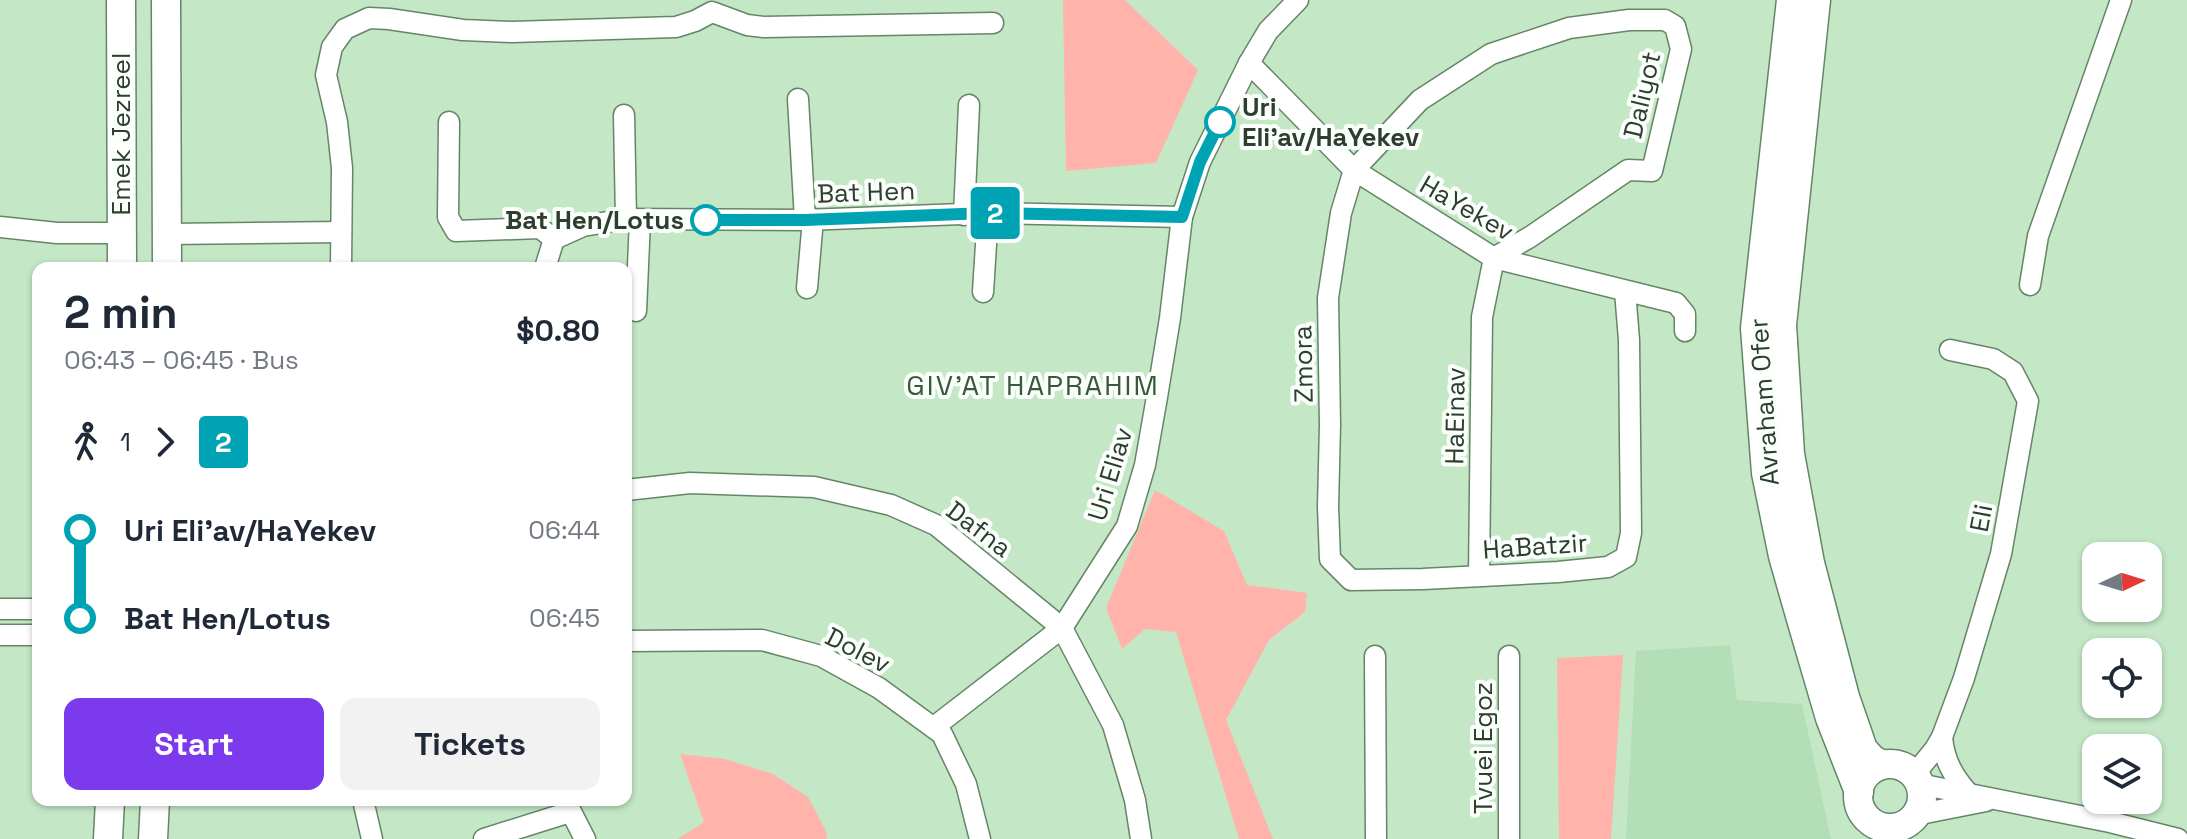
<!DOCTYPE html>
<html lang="en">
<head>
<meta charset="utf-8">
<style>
	body { margin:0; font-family:"Space Grotesk",sans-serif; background:#f2f2f3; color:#1f2937; height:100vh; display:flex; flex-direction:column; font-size:30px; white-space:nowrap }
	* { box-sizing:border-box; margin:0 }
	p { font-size:26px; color:#747a83 }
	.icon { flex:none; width:44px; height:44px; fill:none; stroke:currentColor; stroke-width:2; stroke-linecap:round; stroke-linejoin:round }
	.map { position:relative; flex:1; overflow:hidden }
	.sheet { position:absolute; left:32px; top:262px; width:600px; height:544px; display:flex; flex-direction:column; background:#fff; border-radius:16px; box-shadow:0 2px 6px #0004 }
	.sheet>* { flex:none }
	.badge { padding:0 16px; border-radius:6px; font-size:28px; line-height:52px }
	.needle { width:52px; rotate:86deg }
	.fabs { position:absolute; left:2082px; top:542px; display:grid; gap:16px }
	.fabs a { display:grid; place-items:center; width:80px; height:80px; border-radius:16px; background:#fff; box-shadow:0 2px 6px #0004; font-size:40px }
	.map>.badge { position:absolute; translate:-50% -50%; box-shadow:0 0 0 4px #fff }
	.legs { display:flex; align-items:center; gap:12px; height:88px; padding:0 32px; font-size:26px }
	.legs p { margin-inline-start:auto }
	.overview { display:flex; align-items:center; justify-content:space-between; height:136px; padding:0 32px }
	h1 { font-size:44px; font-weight:700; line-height:60px }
	.primary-button { display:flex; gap:16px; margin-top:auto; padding:16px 32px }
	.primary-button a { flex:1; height:92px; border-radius:16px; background:#7c3aed; color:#fff; font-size:32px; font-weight:700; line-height:92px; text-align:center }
	.primary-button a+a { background:#f2f2f3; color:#1f2937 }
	ul { padding:0 32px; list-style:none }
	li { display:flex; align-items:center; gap:28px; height:88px; font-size:30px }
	li i { display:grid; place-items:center; width:12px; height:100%; margin:0 10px; background:currentColor }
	li i::after { content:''; width:20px; height:20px; margin:-10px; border:6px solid; border-radius:50%; background:#fff }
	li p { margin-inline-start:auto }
	li:first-child i { background:linear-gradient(#0000 50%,currentColor 0) }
	li:last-child i { background:linear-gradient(currentColor 50%,#0000 0) }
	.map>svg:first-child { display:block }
</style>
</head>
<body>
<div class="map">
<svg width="2187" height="839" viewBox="0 0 2187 839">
	<rect width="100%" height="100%" fill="#c4e8c6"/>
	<polygon fill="#b4deb6" points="1730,645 1737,700 1802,704 1831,839 1626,839 1636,651"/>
	<g fill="#ffb3ab">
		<polygon points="1063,0 1125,0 1198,70 1156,163 1066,171"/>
		<polygon points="1155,490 1224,531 1247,585 1307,593 1305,612 1269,640 1226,720 1273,839 1239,839 1176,632 1145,629 1122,649 1106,608"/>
		<polygon points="1623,655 1611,839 1559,839 1557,658"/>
		<polygon points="680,754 725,759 773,774 808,797 826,831 827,839 678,839 704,822"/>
	</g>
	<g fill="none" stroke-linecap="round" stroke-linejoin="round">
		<g stroke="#658567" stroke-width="23">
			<g id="street">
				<polyline points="1249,63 1354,170 1494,258 1676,303 1685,314 1685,331"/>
				<polyline points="798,99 805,220"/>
				<polyline points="624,115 626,219"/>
				<polyline points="449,122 448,217 456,231 540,228 554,239"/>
				<polyline points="964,215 969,105"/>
				<polyline points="0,227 57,233 122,233"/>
				<polyline points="167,234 341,232"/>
				<polyline points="554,239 583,226 626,219 805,220 988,213 1182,217"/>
				<polyline points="341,268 342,168 337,122 326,75 332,47 345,29 369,18 389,19 463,30 512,32 676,27 695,21 712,12 747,25 764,27 993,23"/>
				<polyline points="545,268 554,239"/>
				<polyline points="2030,285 2038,236 2121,0"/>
				<polyline points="807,288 813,219"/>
				<polyline points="983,292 988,213"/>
				<polyline points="636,311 640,220"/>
				<polyline points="626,490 690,483 814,487 891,505 936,525 1062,628 1113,725 1135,800 1141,839"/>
				<polyline points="1479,576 1482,317 1494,258 1530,237 1628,170 1652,171 1681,49 1675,26 1665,20 1629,20 1569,28 1491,54 1420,100 1354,170 1341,213 1328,298 1330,425 1328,507 1330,559 1351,580 1423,579 1558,572 1608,567 1626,557 1631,533 1629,340 1625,291"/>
				<polyline points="0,609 38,609"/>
				<polyline points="0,635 38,635"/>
				<polyline points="626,641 762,640 821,656 879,688 942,734 966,784 980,839"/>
				<polyline points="1375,656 1376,839"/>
				<polyline points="1509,656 1509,839"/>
				<polyline points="934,727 1062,628 1127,526 1145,465 1157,397 1170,318 1182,217 1200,162 1249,63 1268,31 1298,0"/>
				<path d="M1942,737C1944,760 1953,776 1968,793"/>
				<polyline points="1914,775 1935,749 1942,737 1964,678 2001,554 2028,401 2013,372 1993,359 1950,350"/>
				<polyline points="1919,784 2110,822 2178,839"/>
				<polyline points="363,800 372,839"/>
				<polyline points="565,800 585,839"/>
				<polyline points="1915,815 1986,801"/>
				<polyline points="484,839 570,812"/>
			</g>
		</g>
		<g stroke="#658567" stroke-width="31">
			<g id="secondary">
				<polyline points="121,0 122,268"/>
				<polyline points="166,0 167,268"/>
				<polyline points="1791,0 1755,328 1766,473 1783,556 1803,626 1830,718 1859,792"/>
				<polyline points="1816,0 1782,325 1790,454 1810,563 1845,697 1863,749 1872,759 1882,765"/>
				<circle cx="1890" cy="796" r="32"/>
				<polyline points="108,839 110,800"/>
				<polyline points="153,839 155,800"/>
			</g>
		</g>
		<use href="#street" stroke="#fff" stroke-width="20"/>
		<use href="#secondary" stroke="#fff" stroke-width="28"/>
	</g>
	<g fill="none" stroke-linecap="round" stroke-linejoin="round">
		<g stroke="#fff" stroke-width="18">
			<polyline id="line-1" points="706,220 805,220 988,213 1182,217 1200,162 1220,122"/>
		</g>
		<use href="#line-1" stroke="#00a3b4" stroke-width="12"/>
	</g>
	<g fill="#fff" stroke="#00a3b4" stroke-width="4">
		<circle cx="1220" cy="122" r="14"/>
		<circle cx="706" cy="220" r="14"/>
	</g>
	<g text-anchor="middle" stroke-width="8" stroke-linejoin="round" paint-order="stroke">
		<g font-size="26" fill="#2e3d2f" stroke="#fbfffb">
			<text transform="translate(1642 95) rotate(-77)" y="9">Daliyot</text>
			<text transform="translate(121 134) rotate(-90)" y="9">Emek Jezreel</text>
			<text transform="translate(866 192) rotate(-2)" y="9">Bat Hen</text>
			<text transform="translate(1467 208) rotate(30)" y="9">HaYekev</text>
			<text transform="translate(1303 364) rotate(-91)" y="9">Zmora</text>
			<text transform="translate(1764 402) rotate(-94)" y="9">Avraham Ofer</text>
			<text transform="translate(1455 416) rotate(-89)" y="9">HaEinav</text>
			<text transform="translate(1110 474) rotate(-73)" y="9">Uri Eliav</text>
			<text transform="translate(1981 518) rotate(-79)" y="9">Eli</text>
			<text transform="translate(979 529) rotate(37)" y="9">Dafna</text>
			<text transform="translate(1535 546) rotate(-4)" y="9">HaBatzir</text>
			<text transform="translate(858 650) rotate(27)" y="9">Dolev</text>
			<text transform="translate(1483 748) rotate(-90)" y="9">Tvuei Egoz</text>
		</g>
		<g font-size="26" font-weight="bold" fill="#2e3d2f" stroke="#fbfffb" text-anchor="start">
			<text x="1242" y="116">Uri<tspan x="1242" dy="30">Eli'av/HaYekev</tspan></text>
			<text x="684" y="229" text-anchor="end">Bat Hen/Lotus</text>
		</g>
		<g font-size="28" letter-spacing="2" fill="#3a593c" stroke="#fbfffb">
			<text x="1033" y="395">GIV'AT HAPRAHIM</text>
		</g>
	</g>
</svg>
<div class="fabs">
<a><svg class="needle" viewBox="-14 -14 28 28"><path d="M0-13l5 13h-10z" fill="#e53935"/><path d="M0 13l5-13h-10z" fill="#747a83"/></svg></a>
<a><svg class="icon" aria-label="locate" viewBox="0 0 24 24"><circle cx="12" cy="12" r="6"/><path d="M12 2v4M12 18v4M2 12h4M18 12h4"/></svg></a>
<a><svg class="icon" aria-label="layers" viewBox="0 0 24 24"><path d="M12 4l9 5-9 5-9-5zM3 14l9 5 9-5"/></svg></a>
</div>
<b class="badge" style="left:995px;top:213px;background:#00a3b4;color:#fff">2</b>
<section class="sheet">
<div class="overview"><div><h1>2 min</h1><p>06:43 – 06:45 · Bus</p></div><b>$0.80</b></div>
<div class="legs"><svg class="icon" aria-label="walk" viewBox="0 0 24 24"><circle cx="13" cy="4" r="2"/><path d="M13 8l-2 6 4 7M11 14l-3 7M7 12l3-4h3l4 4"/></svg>1<svg class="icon" aria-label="forward" viewBox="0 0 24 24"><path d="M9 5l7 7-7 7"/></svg><b class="badge" style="background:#00a3b4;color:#fff">2</b></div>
<ul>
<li><i style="color:#00a3b4"></i><b>Uri Eli'av/HaYekev</b><p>06:44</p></li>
<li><i style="color:#00a3b4"></i><b>Bat Hen/Lotus</b><p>06:45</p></li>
</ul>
<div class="primary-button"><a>Start</a><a>Tickets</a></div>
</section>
</div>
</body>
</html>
